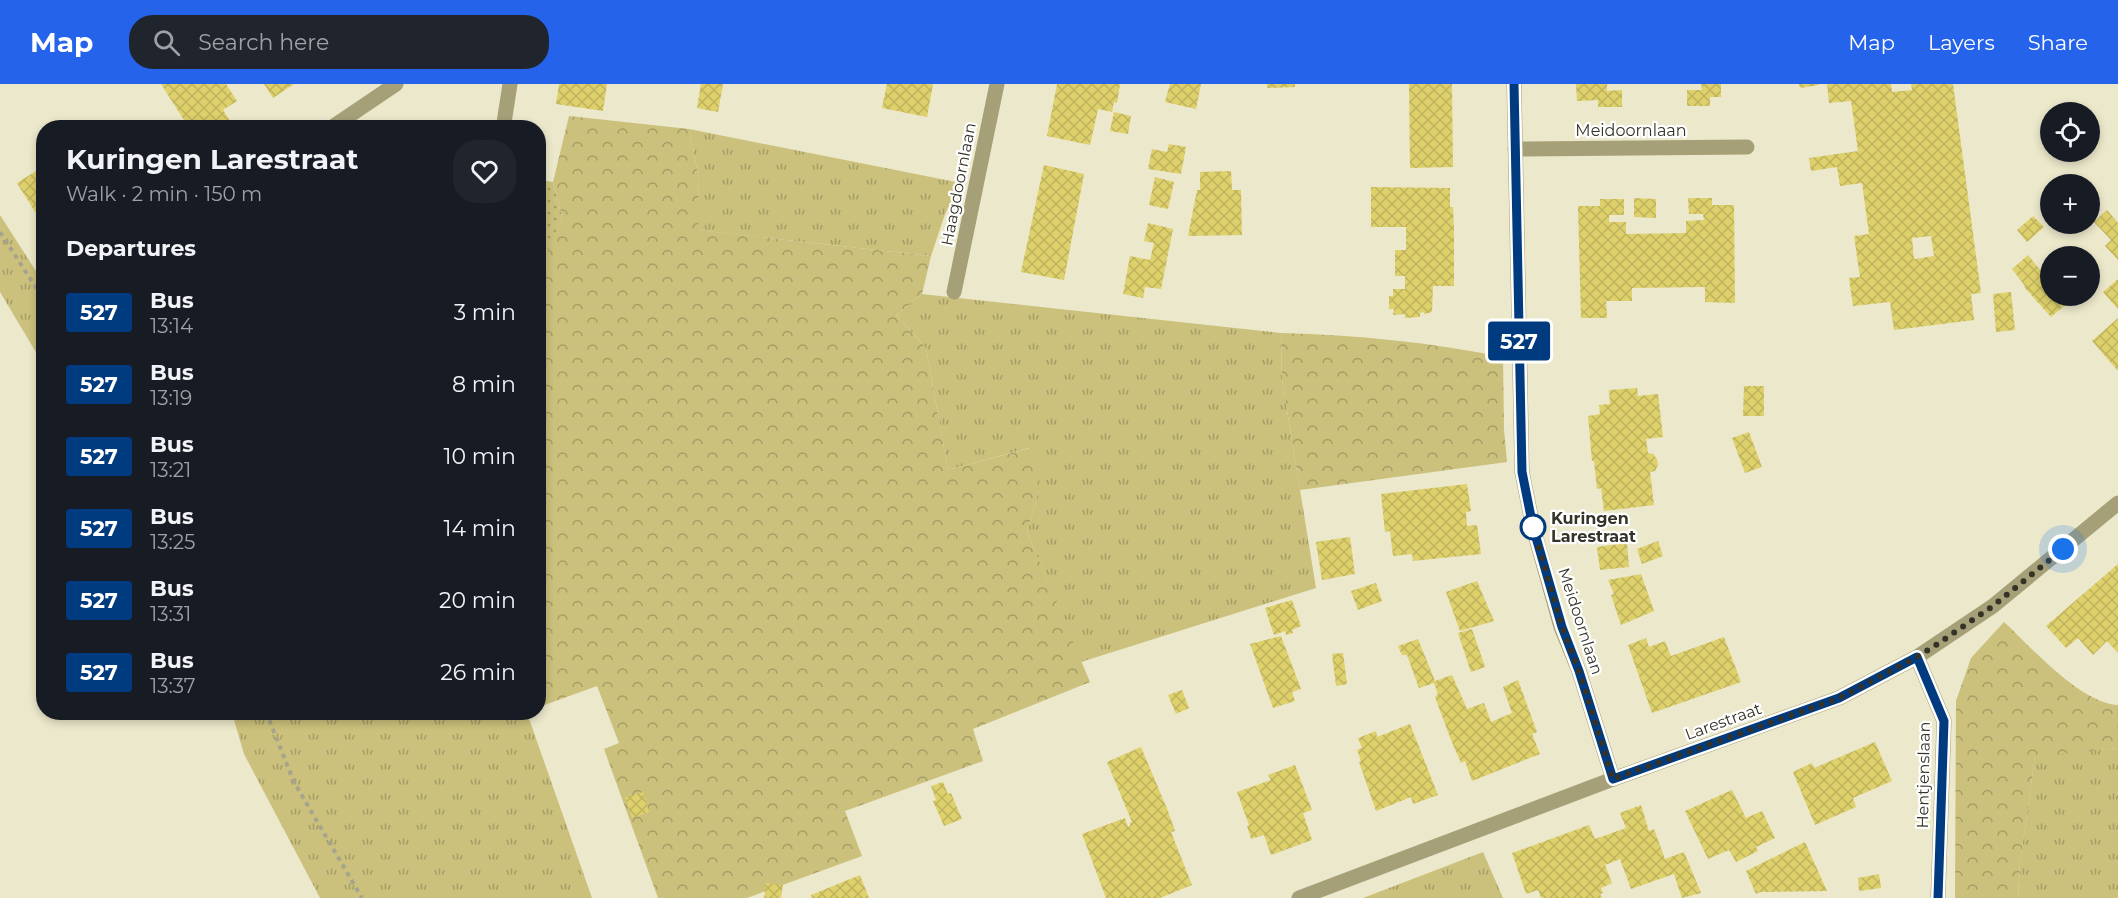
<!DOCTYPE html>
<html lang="en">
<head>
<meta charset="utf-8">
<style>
	body { margin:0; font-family:Montserrat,sans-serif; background:#20242c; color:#f1f3f6; height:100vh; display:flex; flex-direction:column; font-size:22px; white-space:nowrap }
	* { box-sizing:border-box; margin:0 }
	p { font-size:20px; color:#9ea1a6 }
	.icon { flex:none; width:33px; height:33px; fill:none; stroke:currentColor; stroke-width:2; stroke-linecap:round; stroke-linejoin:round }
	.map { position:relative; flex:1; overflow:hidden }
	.side { position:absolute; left:36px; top:36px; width:510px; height:600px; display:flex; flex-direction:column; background:#171b24; border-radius:24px; box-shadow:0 3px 9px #0003 }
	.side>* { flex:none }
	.badge { padding:0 12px; border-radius:4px; font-size:21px; line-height:39px }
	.controls { position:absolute; left:2040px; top:18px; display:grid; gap:12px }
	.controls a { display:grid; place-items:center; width:60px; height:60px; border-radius:50%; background:#171b24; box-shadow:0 3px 9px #0003; font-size:30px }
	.you { position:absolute; width:30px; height:30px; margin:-15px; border:4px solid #fff; border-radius:50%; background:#1a73e8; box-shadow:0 0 0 9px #1a73e833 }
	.map>.badge { position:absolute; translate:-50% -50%; box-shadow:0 0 0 3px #fff }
	h2 { padding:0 30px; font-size:22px; line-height:54px }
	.round { display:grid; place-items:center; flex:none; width:63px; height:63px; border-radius:24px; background:#20242c }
	.overview { display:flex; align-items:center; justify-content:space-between; height:102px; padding:0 30px }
	h1 { font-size:28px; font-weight:700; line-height:45px }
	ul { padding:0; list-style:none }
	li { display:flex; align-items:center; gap:18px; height:72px; padding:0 30px }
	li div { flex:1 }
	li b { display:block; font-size:22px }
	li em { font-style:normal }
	li .badge { min-width:66px; font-weight:700; text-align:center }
	header { display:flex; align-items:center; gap:36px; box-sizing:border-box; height:84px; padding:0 30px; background:#2563eb; color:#fff }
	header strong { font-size:28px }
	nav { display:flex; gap:33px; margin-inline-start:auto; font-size:21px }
	.search { width:420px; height:54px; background:#20242c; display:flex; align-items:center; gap:15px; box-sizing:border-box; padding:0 21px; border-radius:24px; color:#9ea1a6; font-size:22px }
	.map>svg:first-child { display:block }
</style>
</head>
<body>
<header>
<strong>Map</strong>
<div class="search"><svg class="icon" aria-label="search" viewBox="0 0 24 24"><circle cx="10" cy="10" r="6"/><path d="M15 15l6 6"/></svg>Search here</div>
<nav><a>Map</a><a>Layers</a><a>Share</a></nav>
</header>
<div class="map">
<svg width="2118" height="814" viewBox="0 0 2118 814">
	<defs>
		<pattern id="grass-tufts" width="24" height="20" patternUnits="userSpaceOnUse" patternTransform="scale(1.5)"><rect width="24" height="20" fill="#cbc17c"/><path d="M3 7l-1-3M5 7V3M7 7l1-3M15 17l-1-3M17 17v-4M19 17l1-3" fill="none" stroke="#a69d66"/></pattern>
		<pattern id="forest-crowns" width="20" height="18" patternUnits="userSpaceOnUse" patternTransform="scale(1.5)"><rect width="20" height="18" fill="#cbc17c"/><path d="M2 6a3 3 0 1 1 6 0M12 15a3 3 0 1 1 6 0" fill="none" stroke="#a69d66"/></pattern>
		<pattern id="park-dots" width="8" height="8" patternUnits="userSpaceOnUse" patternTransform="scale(1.5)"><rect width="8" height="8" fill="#cbc17c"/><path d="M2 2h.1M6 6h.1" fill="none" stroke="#a69d66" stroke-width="1.8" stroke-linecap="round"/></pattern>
		<pattern id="building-cross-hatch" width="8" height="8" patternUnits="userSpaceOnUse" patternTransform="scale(1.5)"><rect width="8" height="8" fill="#ded06b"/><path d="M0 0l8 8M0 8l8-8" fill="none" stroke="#bfb35d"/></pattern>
	</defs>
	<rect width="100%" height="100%" fill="#ece8cb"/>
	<g fill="url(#grass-tufts)">
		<polygon points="689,45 961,99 945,130 931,172 697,146 699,95"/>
		<polygon points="0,131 43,198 43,280 0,208"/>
		<polygon points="922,210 1281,249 1282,295 1316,504 1081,578 1027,448 1039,406 1029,364 948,386 926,264 896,231"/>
		<polygon points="507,628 510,635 527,629 592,814 320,814 244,670 232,629"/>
		<polygon points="2118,664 2118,814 2018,814 2020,779 2035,672"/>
		<polygon points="1483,768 1503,814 1363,814"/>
	</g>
	<g fill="url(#forest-crowns)">
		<polygon points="569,32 689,45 699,95 698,146 931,172 922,210 896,231 926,264 948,386 1030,364 1041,378 1039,406 1027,448 1090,598 973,645 983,677 845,727 862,772 747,814 658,814 604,665 619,659 597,602 539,623 538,188 562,133 553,98"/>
		<path d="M1281,249C1358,251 1427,258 1503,273L1504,345L1507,378L1300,406L1282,295Z"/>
		<path d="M2004,538C2032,564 2080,619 2118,621V664L2035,673L2020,779L2018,814H1955L1956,617L1971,574Z"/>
	</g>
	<g fill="url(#park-dots)">
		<polygon points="423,37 460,43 413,43"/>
		<polygon points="539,96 553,98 562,133 539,188"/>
	</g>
	<g fill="url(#building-cross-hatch)" fill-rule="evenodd">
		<polygon points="161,0 226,0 237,17 223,26 232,40 227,44 189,44"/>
		<polygon points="264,0 294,0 273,14"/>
		<polygon points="559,0 607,0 603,27 556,20"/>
		<polygon points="701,0 723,0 718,28 697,24"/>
		<polygon points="887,0 933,0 927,33 882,24"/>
		<polygon points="1057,0 1120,0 1117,19 1114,18 1112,28 1098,25 1090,61 1047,52"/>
		<polygon points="1170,0 1201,0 1196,25 1165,18"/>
		<polygon points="1267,0 1295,0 1295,3 1267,4"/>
		<polygon points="1409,0 1452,0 1453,83 1410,84"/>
		<polygon points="1576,0 1607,0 1607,7 1622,6 1622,23 1598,23 1598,16 1577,17"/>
		<polygon points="1701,0 1721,0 1721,13 1710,13 1710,22 1687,22 1687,6 1702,6"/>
		<polygon points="1799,0 1819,0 1819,1 1800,4"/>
		<path d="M1827,0H1891L1892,8L1912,6L1911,0H1953L1981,209L1971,210L1974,236L1894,246L1890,218L1853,222L1849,194L1860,193L1854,152L1869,150L1862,99L1840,102L1837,83L1811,87L1809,74L1858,67L1851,17L1829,19ZM1931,152L1934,172L1914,175L1912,154Z"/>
		<polygon points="1114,28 1131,32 1128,50 1110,47"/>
		<polygon points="1169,60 1186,63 1181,90 1148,85 1152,65 1167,68"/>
		<polygon points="1044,81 1084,90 1064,196 1021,188"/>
		<polygon points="44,82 44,142 17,99"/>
		<polygon points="1231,87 1232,106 1241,106 1242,151 1188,152 1197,106 1200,106 1200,88"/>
		<polygon points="1155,93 1174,98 1168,125 1149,121"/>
		<polygon points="1371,103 1450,104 1450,123 1453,123 1454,145 1454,202 1433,202 1432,228 1424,230 1424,228 1420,229 1420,233 1405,234 1405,230 1393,231 1394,225 1389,225 1389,212 1393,212 1393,205 1405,205 1405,192 1395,192 1395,166 1406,166 1406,143 1371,143"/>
		<polygon points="1634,114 1656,115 1656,134 1634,133"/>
		<polygon points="1688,114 1712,114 1712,121 1734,121 1735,219 1705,218 1705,203 1632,204 1632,217 1606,217 1607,234 1581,234 1578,122 1600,122 1600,115 1624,115 1624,131 1609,131 1609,138 1626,138 1626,150 1686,149 1686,137 1704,136 1703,130 1689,130"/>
		<polygon points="2107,126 2118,139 2118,176 2105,162 2111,156 2094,138"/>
		<polygon points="2033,132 2044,143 2027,158 2017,146"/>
		<polygon points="1148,139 1173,145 1161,205 1145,203 1143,214 1123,210 1130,172 1150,176 1154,159 1144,157"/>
		<polygon points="2028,171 2046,193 2050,189 2050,212 2076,212 2051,233 2024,203 2025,202 2012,185"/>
		<polygon points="2118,195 2118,225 2103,208"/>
		<polygon points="2011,208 2015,246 1996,248 1993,210"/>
		<polygon points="2118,234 2118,287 2092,257"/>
		<polygon points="1744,302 1764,302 1764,332 1743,332"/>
		<polygon points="1637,304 1638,312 1658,310 1663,353 1646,355 1648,369 1653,370 1657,375 1658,381 1655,387 1650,388 1654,421 1604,427 1601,404 1597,405 1594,377 1592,377 1588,332 1600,330 1599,321 1610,320 1609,306"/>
		<polygon points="1749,348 1762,383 1745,389 1732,354"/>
		<polygon points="1467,400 1471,427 1466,428 1467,442 1477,441 1481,470 1413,477 1412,470 1393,472 1390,447 1385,448 1381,410"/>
		<polygon points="1350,453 1355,490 1322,496 1316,458"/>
		<polygon points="1658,457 1663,472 1642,480 1637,465"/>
		<polygon points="1627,459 1629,483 1600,486 1597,463"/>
		<polygon points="2118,480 2118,569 2107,557 2093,571 2078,554 2066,564 2046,542"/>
		<polygon points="1641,490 1654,527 1621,541 1611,511 1614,510 1608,496"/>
		<polygon points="1477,497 1494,537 1460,547 1446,508"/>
		<polygon points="1376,499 1382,517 1358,526 1351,507"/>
		<polygon points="1292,516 1301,542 1292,546 1293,549 1286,551 1285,547 1274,551 1265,524"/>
		<polygon points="1472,545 1485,583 1471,588 1458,549"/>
		<polygon points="1281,552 1301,605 1292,608 1295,617 1273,624 1250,560"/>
		<polygon points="1724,553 1741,598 1652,629 1628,561 1646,554 1649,563 1665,557 1671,572"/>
		<polygon points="1418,555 1435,597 1452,591 1467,625 1484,619 1491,638 1512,629 1503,603 1518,596 1537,648 1532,650 1540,670 1472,697 1465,677 1461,679 1451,656 1435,613 1438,610 1434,599 1419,604 1407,571 1402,571 1398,562"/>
		<polygon points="1343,569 1347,600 1336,602 1332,570"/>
		<polygon points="1182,606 1189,624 1176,630 1168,611"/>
		<polygon points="1410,640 1438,711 1413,720 1411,713 1376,727 1359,678 1361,677 1357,666 1362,664 1358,654 1376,647 1377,653"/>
		<polygon points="1875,658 1892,697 1853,714 1856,723 1815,741 1793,688 1812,679 1814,684"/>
		<polygon points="1141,663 1168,727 1175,747 1171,748 1192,801 1160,814 1106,814 1082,750 1125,734 1128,743 1130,742 1130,739 1132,738 1107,678"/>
		<polygon points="1295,681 1312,726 1303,729 1312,756 1271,771 1264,751 1251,755 1247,742 1249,741 1237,708 1271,696 1268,691"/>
		<polygon points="943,698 948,710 951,709 962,735 944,742 933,717 936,716 931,702"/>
		<polygon points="1732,706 1746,734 1762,727 1775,754 1756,763 1758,767 1736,778 1729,766 1708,775 1685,727"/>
		<polygon points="643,708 649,728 632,734 625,713"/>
		<polygon points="1641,721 1649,747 1654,745 1665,775 1684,768 1701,809 1682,814 1674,790 1631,805 1620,775 1605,781 1612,799 1601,804 1603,809 1600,810 1602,814 1541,814 1538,806 1526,810 1512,769 1589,741 1595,755 1626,744 1620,729"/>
		<polygon points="1805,758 1827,807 1760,808 1756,810 1746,787"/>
		<polygon points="1879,790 1881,804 1859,807 1858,794"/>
		<polygon points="860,791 869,814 812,814 811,811"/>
		<polygon points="766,799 783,801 781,814 764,814"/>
	</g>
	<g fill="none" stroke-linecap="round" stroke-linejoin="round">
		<g stroke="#a7a48e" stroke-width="4" stroke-dasharray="4.5 4.5" stroke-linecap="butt">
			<polyline points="0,148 44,216"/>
			<polyline points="266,628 294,698 362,814"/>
		</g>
		<g stroke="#a5a078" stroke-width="15">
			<polyline points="1514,0 1522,388 1533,443 1561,543 1579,587 1613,695"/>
			<polyline points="331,44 396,0"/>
			<polyline points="507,44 504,39 510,0"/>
			<polyline points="1515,65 1747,63"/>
			<polyline points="954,208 997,0"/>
			<polyline points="1917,573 1944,637 1938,814"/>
			<polyline points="1299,814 1613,695 1839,614 1917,573 1993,522 2118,419"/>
		</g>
	</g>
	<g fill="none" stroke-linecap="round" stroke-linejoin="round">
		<g stroke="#fff" stroke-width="14">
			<polyline id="line" points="1514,0 1522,388 1533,443 1562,543 1579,587 1613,695 1839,614 1917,573 1944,637 1938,814"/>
		</g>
		<use href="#line" stroke="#003b80" stroke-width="9"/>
		<polyline stroke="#353328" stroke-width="6" stroke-dasharray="0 10.8" points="1533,443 1562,543 1579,587 1613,695 1839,614 1917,573 1936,561 1993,522 2063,465"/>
	</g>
	<circle fill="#fff" stroke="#003b80" stroke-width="3" cx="1533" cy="443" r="12"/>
	<g text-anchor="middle" stroke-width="4.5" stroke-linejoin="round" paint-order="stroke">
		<g font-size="16" fill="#353328" stroke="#fff">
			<text x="1631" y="52">Meidoornlaan</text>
			<text transform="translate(958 100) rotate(-79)" y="6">Haagdoornlaan</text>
			<text transform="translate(1581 537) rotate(72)" y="6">Meidoornlaan</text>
			<text transform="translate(1723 637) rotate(-20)" y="6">Larestraat</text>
			<text transform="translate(1923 691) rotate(-89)" y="6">Hentjenslaan</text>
		</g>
		<g font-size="16" font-weight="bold" fill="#353328" stroke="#fff" text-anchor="start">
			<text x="1551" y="440">Kuringen<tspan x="1551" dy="18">Larestraat</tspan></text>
		</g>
	</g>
</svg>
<div class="controls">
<a><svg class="icon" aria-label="locate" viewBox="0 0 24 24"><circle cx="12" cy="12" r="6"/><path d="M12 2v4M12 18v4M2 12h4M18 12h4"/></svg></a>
<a>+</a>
<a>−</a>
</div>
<div class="you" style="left:2063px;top:465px"></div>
<b class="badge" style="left:1519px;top:257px;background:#003b80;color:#fff">527</b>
<section class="side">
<div class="overview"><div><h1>Kuringen Larestraat</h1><p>Walk · 2 min · 150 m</p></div><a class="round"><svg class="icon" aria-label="heart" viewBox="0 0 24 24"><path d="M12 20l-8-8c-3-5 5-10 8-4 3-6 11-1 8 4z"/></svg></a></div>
<h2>Departures</h2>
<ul>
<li><span class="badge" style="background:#003b80;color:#fff">527</span><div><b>Bus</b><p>13:14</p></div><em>3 min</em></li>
<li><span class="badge" style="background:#003b80;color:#fff">527</span><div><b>Bus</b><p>13:19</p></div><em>8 min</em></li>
<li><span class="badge" style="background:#003b80;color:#fff">527</span><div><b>Bus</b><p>13:21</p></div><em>10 min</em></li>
<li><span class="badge" style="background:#003b80;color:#fff">527</span><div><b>Bus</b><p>13:25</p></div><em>14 min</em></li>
<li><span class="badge" style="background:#003b80;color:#fff">527</span><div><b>Bus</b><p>13:31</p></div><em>20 min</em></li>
<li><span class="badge" style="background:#003b80;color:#fff">527</span><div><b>Bus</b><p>13:37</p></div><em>26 min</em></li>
</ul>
</section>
</div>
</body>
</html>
